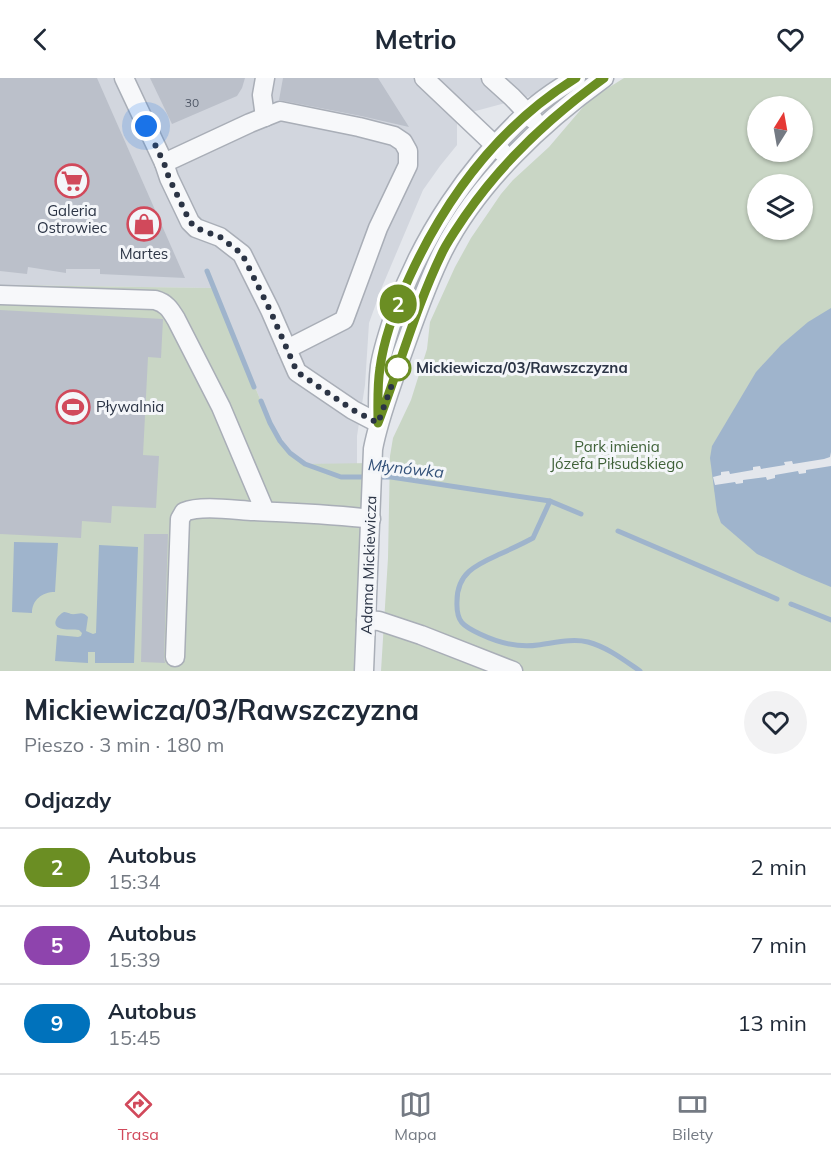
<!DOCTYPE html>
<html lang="pl">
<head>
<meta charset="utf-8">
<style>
	body { margin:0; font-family:Mulish,sans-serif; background:#f2f2f3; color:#1f2937; height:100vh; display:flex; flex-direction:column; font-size:22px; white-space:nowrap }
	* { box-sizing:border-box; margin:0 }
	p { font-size:20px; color:#747a83 }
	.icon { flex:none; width:33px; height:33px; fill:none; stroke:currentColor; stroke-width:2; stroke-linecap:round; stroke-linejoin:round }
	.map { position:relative; height:593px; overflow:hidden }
	.details { display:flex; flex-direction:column; background:#fff; flex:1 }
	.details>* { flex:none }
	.badge { padding:0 12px; border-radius:20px; font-size:21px; line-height:39px }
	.needle { width:39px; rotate:11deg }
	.fabs { position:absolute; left:747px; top:18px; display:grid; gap:12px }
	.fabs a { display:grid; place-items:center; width:66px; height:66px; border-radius:50%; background:#fff; box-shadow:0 2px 4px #0004; font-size:30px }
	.you { position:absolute; width:30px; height:30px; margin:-15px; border:4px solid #fff; border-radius:50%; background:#1a73e8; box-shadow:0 0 0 9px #1a73e833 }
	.map>.badge { position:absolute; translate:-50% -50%; box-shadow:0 0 0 3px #fff }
	h2 { padding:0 24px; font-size:22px; line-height:54px }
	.round { display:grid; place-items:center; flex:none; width:63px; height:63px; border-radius:32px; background:#f2f2f3 }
	.headline { display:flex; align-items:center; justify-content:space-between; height:102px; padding:0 24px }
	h1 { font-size:28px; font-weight:700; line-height:45px }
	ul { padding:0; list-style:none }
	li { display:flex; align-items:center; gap:18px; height:78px; padding:0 24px; border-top:2px solid #e0e1e3 }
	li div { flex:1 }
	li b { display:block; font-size:22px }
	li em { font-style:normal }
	li .badge { min-width:66px; font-weight:700; text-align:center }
	header { display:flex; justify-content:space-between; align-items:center; height:78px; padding:0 24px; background:#fff; font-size:27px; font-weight:700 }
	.menu { display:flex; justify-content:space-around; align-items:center; height:84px; border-top:2px solid #e0e1e3; background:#fff; font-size:16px; color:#747a83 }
	.menu a { display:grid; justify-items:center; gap:3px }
	.menu .current { color:#d1495b }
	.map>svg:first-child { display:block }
</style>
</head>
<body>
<header><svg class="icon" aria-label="back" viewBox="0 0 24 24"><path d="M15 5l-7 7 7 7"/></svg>Metrio<svg class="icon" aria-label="heart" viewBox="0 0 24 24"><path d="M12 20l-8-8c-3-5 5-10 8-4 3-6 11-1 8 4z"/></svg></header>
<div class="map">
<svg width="831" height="593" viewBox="0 0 831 593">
	<rect width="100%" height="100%" fill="#e4e7ec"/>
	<polygon fill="#d2d6de" points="0,0 563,0 542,15 457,38 457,67 440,88 423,112 382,209 369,245 365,307 357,358 357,389 305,386 290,375 280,363 270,345 214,210 0,207"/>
	<g fill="#c9d6c5" fill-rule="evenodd">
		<path d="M624,0H831V593H381L388,480L390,378L393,360L411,322L427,271L430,244L455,189L471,160L501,116L513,102L549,69L589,22ZM758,28H802V74H758ZM758,106H802V152H758Z"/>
		<polygon points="0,207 214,210 270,345 280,363 290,375 306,386 372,385 364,593 0,593"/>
	</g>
	<g fill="#9fb4cc">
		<polygon points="831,230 831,509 802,497 757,476 721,445 717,434 710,380 712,368 756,294 781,267 808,244"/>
		<path d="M14,464L58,465L55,514C42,514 32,522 32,535L12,534Z"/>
		<path d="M99,467L138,469L134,585H95V574H88V585L55,583L57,557L78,559L81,558L82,555L79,552C74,551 68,552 63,551C50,549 56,538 64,534C66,534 69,535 71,536C78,537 82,532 88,539L86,553L93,556L96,555Z"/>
	</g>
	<polygon fill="#e4e7ec" points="831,374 831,388 806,392 806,395 799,396 798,393 775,397 775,400 767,402 766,399 743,402 743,405 736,406 735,404 715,407 713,399 721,397 721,394 729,393 730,396 753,392 753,389 760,388 761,391 785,387 784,384 792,383 793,386 824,381 830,379"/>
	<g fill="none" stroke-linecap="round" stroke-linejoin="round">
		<g stroke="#9fb4cc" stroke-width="5">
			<polyline points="207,193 254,309"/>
			<polyline points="261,323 270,345 280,363 290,375 305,386 341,399 391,399 550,423 581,436"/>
			<path d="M550,423L533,460C522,466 511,471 500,476C478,486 457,494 457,523C456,544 463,548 480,556C499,565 518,570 538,567C554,565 572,560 588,564C607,569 624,582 640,593"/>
			<polyline points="618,453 777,521"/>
			<polyline points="791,526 831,542"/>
		</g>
	</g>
	<g fill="#bbc0ca">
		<polygon points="0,0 97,0 185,200 100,196 100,191 66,191 66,195 28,189 27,196 0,193"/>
		<polygon points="150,0 245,0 242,10 237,18 172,46"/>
		<polygon points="283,0 378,0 409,49 361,38 279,22"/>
		<polygon points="0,232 163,241 161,280 148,279 143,377 159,378 156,430 112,428 111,445 82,443 81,460 0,456"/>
		<polygon points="144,456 168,456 164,579 165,585 141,584"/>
	</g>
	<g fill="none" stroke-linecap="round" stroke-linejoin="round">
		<g stroke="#a9aeb7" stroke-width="21">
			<g id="minor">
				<polyline points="124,0 164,85 169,100 190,144 196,150 220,159 242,176 270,232 297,294 353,332 378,345"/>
				<polyline points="424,0 502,74"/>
				<polyline points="491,0 512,19 534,42"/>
				<polyline points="265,39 262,17 265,0"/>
				<polyline points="164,85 250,45 280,33 359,49 394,58 403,64 408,73 408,87 378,150 344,242 287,271"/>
				<path d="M0,217L155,222C166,225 170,231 176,241L221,329L265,433"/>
				<path d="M378,334C378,319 378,304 380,288C383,269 390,250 396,231C423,157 469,88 527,35C542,21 559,10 576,0"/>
				<polyline points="366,542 379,543 421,557 513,593"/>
				<path d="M175,579L180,441L184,434C201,427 234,432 254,433C293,435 331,436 371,441"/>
				<path d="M364,593L373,371C379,339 391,310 401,279C414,243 426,207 443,173C478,104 543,44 604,0"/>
			</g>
		</g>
		<use href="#minor" stroke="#f7f8fa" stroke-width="18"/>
	</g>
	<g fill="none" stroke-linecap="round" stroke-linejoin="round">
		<g stroke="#fff" stroke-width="14">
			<path id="line" d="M576,0C500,47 446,119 409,200C396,228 384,259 380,290C377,309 378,326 378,345C400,288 416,228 443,173C449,161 457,150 465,138C502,84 550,39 604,0"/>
		</g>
		<use href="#line" stroke="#6b8e23" stroke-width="9"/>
		<polyline stroke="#2b3445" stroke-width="6" stroke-dasharray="0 10.8" points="146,48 164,85 169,100 190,144 196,150 220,159 242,176 270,232 297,294 353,332 378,345 398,290"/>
	</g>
	<defs>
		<g id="supermarket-ring" transform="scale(1.725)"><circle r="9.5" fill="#f4f6f9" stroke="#d1495b" stroke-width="1.5"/><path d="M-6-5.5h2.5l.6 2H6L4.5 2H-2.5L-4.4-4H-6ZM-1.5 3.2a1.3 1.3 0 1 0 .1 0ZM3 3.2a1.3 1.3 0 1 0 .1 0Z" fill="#d1495b"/></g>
		<g id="shop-ring" transform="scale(1.725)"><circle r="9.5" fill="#f4f6f9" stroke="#d1495b" stroke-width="1.5"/><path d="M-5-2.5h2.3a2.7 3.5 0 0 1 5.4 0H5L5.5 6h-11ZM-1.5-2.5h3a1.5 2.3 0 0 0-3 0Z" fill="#d1495b"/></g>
		<g id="stadium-ring" transform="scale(1.725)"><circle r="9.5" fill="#f4f6f9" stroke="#d1495b" stroke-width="1.5"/><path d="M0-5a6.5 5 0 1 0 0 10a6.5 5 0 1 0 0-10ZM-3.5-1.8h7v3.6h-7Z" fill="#d1495b"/></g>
	</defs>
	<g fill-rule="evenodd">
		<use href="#supermarket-ring" x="72" y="103"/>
		<use href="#shop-ring" x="144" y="146"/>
		<use href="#stadium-ring" x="73" y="329"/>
	</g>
	<circle fill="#fff" stroke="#6b8e23" stroke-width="3" cx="398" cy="290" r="12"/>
	<g text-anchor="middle" stroke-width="6" stroke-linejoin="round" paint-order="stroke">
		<g font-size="12" fill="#4f5766">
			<text x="192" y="29">30</text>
		</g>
		<g font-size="15" fill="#2b3445" stroke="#f4f6f9">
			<text x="72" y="138">Galeria<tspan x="72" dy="17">Ostrowiec</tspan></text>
			<text x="144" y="181">Martes</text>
			<text x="96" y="334" text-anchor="start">Pływalnia</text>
		</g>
		<g font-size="15" font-weight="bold" fill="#2b3445" stroke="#f4f6f9" text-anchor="start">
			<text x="416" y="295">Mickiewicza/03/Rawszczyzna</text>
		</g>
		<g font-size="15" fill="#3f6138" stroke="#f4f6f9">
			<text x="617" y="374">Park imienia<tspan x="617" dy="17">Józefa Piłsudskiego</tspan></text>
		</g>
		<g font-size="15" fill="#2b3445" stroke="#f4f6f9">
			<text transform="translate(369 487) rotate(-88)" y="5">Adama Mickiewicza</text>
		</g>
		<g font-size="16" font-style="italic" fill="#34527a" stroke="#f4f6f9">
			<text transform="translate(406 390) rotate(6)" y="6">Młynówka</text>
		</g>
	</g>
</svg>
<div class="fabs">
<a><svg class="needle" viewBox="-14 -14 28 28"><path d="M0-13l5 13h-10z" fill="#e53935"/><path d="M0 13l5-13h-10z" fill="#747a83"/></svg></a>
<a><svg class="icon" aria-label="layers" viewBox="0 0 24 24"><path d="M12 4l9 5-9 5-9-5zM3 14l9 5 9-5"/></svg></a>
</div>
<div class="you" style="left:146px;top:48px"></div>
<b class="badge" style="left:398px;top:226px;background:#6b8e23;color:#fff">2</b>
</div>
<section class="details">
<div class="headline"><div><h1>Mickiewicza/03/Rawszczyzna</h1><p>Pieszo · 3 min · 180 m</p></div><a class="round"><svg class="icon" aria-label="heart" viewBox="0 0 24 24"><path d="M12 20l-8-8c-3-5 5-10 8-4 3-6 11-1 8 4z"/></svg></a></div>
<h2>Odjazdy</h2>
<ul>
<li><span class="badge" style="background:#6b8e23;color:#fff">2</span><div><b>Autobus</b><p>15:34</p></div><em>2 min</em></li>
<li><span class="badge" style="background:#8e44ad;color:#fff">5</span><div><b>Autobus</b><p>15:39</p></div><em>7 min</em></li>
<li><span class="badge" style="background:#0072bc;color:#fff">9</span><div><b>Autobus</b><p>15:45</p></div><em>13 min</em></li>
</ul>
</section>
<nav class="menu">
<a class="current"><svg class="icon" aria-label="directions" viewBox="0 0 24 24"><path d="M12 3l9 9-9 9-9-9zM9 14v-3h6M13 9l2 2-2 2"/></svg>Trasa</a>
<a><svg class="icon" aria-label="map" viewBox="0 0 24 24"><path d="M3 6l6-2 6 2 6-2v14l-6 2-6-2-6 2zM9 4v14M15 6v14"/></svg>Mapa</a>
<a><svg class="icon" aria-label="tickets" viewBox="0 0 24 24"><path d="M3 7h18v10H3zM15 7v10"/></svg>Bilety</a>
</nav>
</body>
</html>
